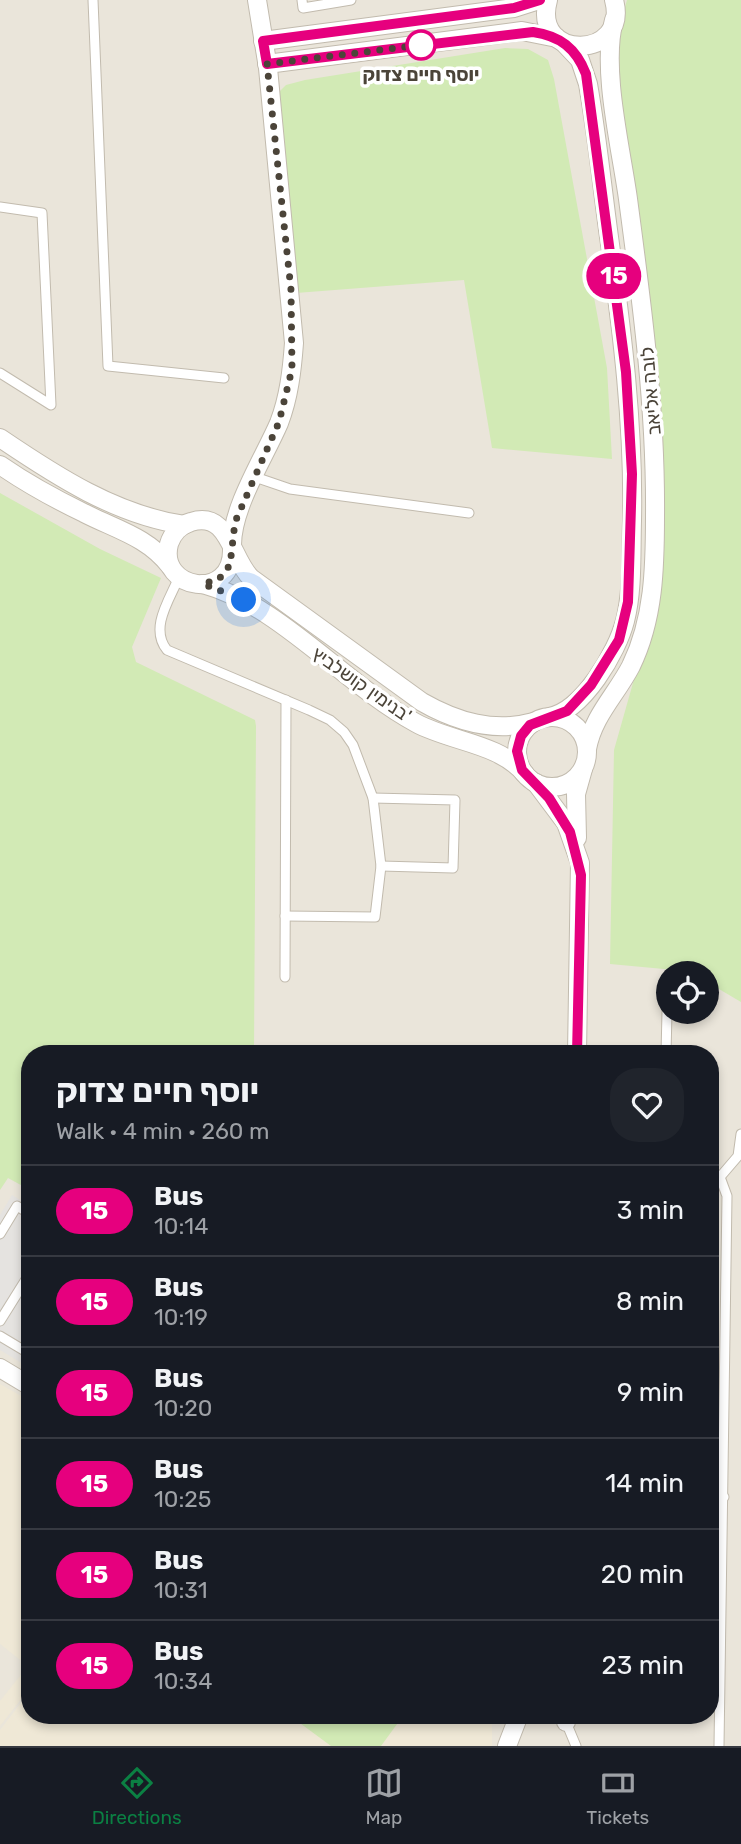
<!DOCTYPE html>
<html lang="en">
<head>
<meta charset="utf-8">
<style>
	body { margin:0; font-family:Rubik,"Noto Sans Hebrew",sans-serif; background:#20242c; color:#f1f3f6; height:100vh; display:flex; flex-direction:column; font-size:26px; white-space:nowrap }
	* { box-sizing:border-box; margin:0 }
	p { font-size:23px; color:#9ea1a6 }
	.icon { flex:none; width:38px; height:38px; fill:none; stroke:currentColor; stroke-width:2; stroke-linecap:round; stroke-linejoin:round }
	.map { position:relative; flex:1; overflow:hidden }
	.side { position:absolute; left:21px; top:1045px; width:698px; height:679px; display:flex; flex-direction:column; background:#171b24; border-radius:28px; box-shadow:0 4px 10px #0003 }
	.side>* { flex:none }
	.badge { padding:0 14px; border-radius:23px; font-size:24px; line-height:46px }
	.tools { position:absolute; left:656px; top:961px; display:grid; gap:14px }
	.tools a { display:grid; place-items:center; width:63px; height:63px; border-radius:50%; background:#171b24; box-shadow:0 4px 10px #0003; font-size:35px }
	.you { position:absolute; width:35px; height:35px; margin:-18px; border:5px solid #fff; border-radius:50%; background:#1a73e8; box-shadow:0 0 0 10px #1a73e833 }
	.map>.badge { position:absolute; translate:-50% -50%; box-shadow:0 0 0 4px #fff }
	.round { display:grid; place-items:center; flex:none; width:74px; height:74px; border-radius:28px; background:#20242c }
	.overview { display:flex; align-items:center; justify-content:space-between; height:119px; padding:0 35px }
	h1 { font-size:33px; font-weight:700; line-height:52px }
	ul { padding:0; list-style:none }
	li { display:flex; align-items:center; gap:21px; height:91px; padding:0 35px; border-top:2px solid #363941 }
	li div { flex:1 }
	li b { display:block; font-size:26px }
	li em { font-style:normal }
	li .badge { min-width:77px; font-weight:700; text-align:center }
	.menu { display:flex; justify-content:space-around; align-items:center; height:98px; border-top:2px solid #363941; background:#171b24; font-size:19px; color:#9ea1a6 }
	.menu a { display:grid; justify-items:center; gap:4px }
	.menu .active { color:#0b8043 }
	.map>svg:first-child { display:block }
</style>
</head>
<body>
<div class="map">
<svg width="741" height="1746" viewBox="0 0 741 1746">
	<rect width="100%" height="100%" fill="#f6f3ec"/>
	<path fill="#eae5da" fill-rule="evenodd" d="M0,0H741V1746H0ZM668,973H707V1012H668ZM30,1054H710V1715H30Z"/>
	<g fill="#efe8d6">
		<polygon points="0,1384 30,1401 30,1688 0,1726 0,1701 28,1666 0,1644"/>
		<polygon points="30,1691 30,1715 492,1715 492,1746 0,1746 0,1730"/>
	</g>
	<g fill="#d2eab5">
		<polygon points="627,0 741,0 741,1002 707,982 707,973 610,964 614,750 661,584 616,61 620,24"/>
		<polygon points="505,48 528,49 548,60 554,79 607,368 612,459 492,448 464,280 296,293 278,93 286,85 305,80"/>
		<polygon points="0,493 100,549 161,578 132,647 136,662 255,720 256,726 254,1053 30,1054 30,1190 8,1178 0,1190"/>
		<polygon points="289,1715 394,1715 400,1720 381,1746 331,1746"/>
	</g>
	<polygon fill="#e5e3e0" points="12,1195 30,1206 30,1368 0,1350 0,1215"/>
	<g fill="none" stroke-linecap="round" stroke-linejoin="round">
		<g stroke="#c2bbae" stroke-width="11">
			<g id="lane">
				<polyline points="93,0 108,366 224,378"/>
				<polyline points="302,0 303,8 351,0"/>
				<polyline points="0,207 42,213 51,405 0,373"/>
				<polyline points="255,477 290,489 469,513"/>
				<path d="M179,577C170,599 149,628 167,650L309,710L330,720L344,732L353,745L373,798L381,866L375,917L285,916"/>
				<polyline points="373,798 455,800 453,868 381,866"/>
				<polyline points="285,977 286,700"/>
				<polyline points="666,1054 667,1012"/>
				<polyline points="710,1171 720,1177 727,1196 719,1746"/>
				<polyline points="720,1177 738,1156 741,1134"/>
				<polyline points="0,1234 17,1206 30,1214"/>
				<polyline points="0,1321 30,1273"/>
				<polyline points="0,1336 30,1354"/>
				<polyline points="710,1497 724,1497"/>
				<polyline points="566,1722 576,1746"/>
			</g>
		</g>
		<g stroke="#c2bbae" stroke-width="20">
			<g id="street">
				<path d="M548,0C531,62 630,60 614,0"/>
				<polyline points="263,41 514,8 539,0"/>
				<polyline points="267,64 522,31 557,38"/>
				<path d="M0,438C56,476 116,515 184,525"/>
				<path d="M0,465C26,483 55,499 84,513C115,529 148,537 170,566"/>
				<path d="M232,545C232,507 264,458 279,423C289,397 292,370 294,343L268,68L257,0"/>
				<path d="M232,548C234,603 157,590 169,544C172,534 180,525 191,522C229,510 231,559 251,578L422,702C457,722 494,733 534,722"/>
				<path d="M203,584C280,605 345,685 416,723C451,742 499,743 525,774"/>
				<circle cx="552" cy="752" r="35"/>
				<path d="M549,717C583,711 617,652 625,621C633,590 631,553 632,521C634,425 622,331 609,237C602,186 597,135 588,84L580,60L564,43"/>
				<path d="M587,749C593,716 616,695 631,666C654,619 655,567 655,516C656,409 642,304 628,199C621,148 601,68 614,20"/>
				<polyline points="536,783 566,823 580,863 577,1054"/>
				<polyline points="577,838 576,794 583,769"/>
				<polyline points="0,1368 30,1386"/>
				<polyline points="566,1715 566,1722"/>
				<polyline points="507,1746 519,1715"/>
			</g>
		</g>
		<use href="#lane" stroke="#fff" stroke-width="9"/>
		<use href="#street" stroke="#fff" stroke-width="18"/>
	</g>
	<g fill="none" stroke-linecap="round" stroke-linejoin="round">
		<g stroke="#fff" stroke-width="16">
			<path id="line" d="M540,0L514,8L263,41L267,64L533,32C560,36 576,48 586,74L626,372L632,474L628,602L619,640L591,685L567,711L530,725L521,736L517,751L522,770L549,798L570,832L581,875L577,1054"/>
		</g>
		<use href="#line" stroke="#e6007e" stroke-width="10"/>
		<polyline stroke="#4b4439" stroke-width="7" stroke-dasharray="0 12.6" points="244,600 203,584 219,579 230,565 235,522 279,422 292,369 291,290 267,64 421,45"/>
	</g>
	<circle fill="#fff" stroke="#e6007e" stroke-width="3.5" cx="421" cy="45" r="14"/>
	<g text-anchor="middle" stroke-width="7" stroke-linejoin="round" paint-order="stroke">
		<g font-size="19" font-weight="bold" fill="#4b4439" stroke="#fff">
			<text x="421" y="81">יוסף חיים צדוק</text>
		</g>
		<g font-size="19" fill="#4b4439" stroke="#fff">
			<text transform="translate(650 391) rotate(-95)" y="7">לובה אליאב</text>
			<text transform="translate(362 684) rotate(35)" y="7">בנימין קושלביץ'</text>
		</g>
	</g>
</svg>
<div class="tools">
<a><svg class="icon" aria-label="locate" viewBox="0 0 24 24"><circle cx="12" cy="12" r="6"/><path d="M12 2v4M12 18v4M2 12h4M18 12h4"/></svg></a>
</div>
<div class="you" style="left:244px;top:600px"></div>
<b class="badge" style="left:614px;top:276px;background:#e6007e;color:#fff">15</b>
<section class="side">
<div class="overview"><div><h1>יוסף חיים צדוק</h1><p>Walk · 4 min · 260 m</p></div><a class="round"><svg class="icon" aria-label="heart" viewBox="0 0 24 24"><path d="M12 20l-8-8c-3-5 5-10 8-4 3-6 11-1 8 4z"/></svg></a></div>
<ul>
<li><span class="badge" style="background:#e6007e;color:#fff">15</span><div><b>Bus</b><p>10:14</p></div><em>3 min</em></li>
<li><span class="badge" style="background:#e6007e;color:#fff">15</span><div><b>Bus</b><p>10:19</p></div><em>8 min</em></li>
<li><span class="badge" style="background:#e6007e;color:#fff">15</span><div><b>Bus</b><p>10:20</p></div><em>9 min</em></li>
<li><span class="badge" style="background:#e6007e;color:#fff">15</span><div><b>Bus</b><p>10:25</p></div><em>14 min</em></li>
<li><span class="badge" style="background:#e6007e;color:#fff">15</span><div><b>Bus</b><p>10:31</p></div><em>20 min</em></li>
<li><span class="badge" style="background:#e6007e;color:#fff">15</span><div><b>Bus</b><p>10:34</p></div><em>23 min</em></li>
</ul>
</section>
</div>
<nav class="menu">
<a class="active"><svg class="icon" aria-label="directions" viewBox="0 0 24 24"><path d="M12 3l9 9-9 9-9-9zM9 14v-3h6M13 9l2 2-2 2"/></svg>Directions</a>
<a><svg class="icon" aria-label="map" viewBox="0 0 24 24"><path d="M3 6l6-2 6 2 6-2v14l-6 2-6-2-6 2zM9 4v14M15 6v14"/></svg>Map</a>
<a><svg class="icon" aria-label="tickets" viewBox="0 0 24 24"><path d="M3 7h18v10H3zM15 7v10"/></svg>Tickets</a>
</nav>
</body>
</html>
